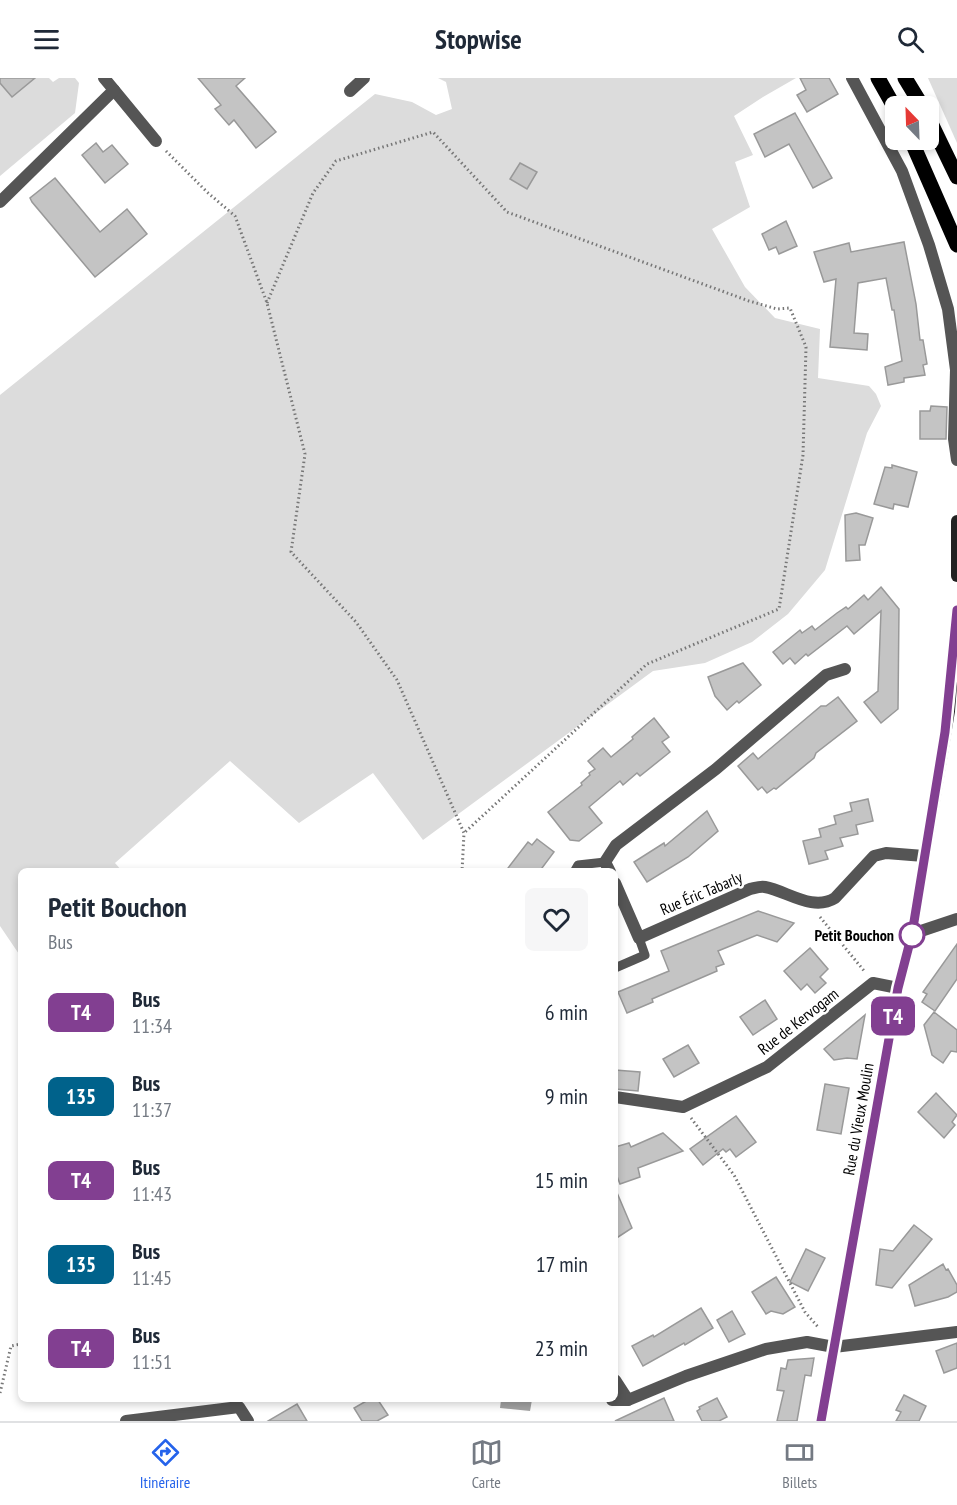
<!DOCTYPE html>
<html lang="fr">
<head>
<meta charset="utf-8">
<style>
	body { margin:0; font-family:"PT Sans Narrow",sans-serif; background:#f6f6f7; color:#1f2937; height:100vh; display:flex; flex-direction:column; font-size:22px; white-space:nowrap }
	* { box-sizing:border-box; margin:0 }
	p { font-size:20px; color:#747a83 }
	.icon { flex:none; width:33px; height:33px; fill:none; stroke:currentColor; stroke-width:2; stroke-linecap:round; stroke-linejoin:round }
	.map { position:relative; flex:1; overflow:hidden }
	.panel { position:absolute; left:18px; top:790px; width:600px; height:534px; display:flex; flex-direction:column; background:#fff; border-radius:9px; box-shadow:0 3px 9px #0003 }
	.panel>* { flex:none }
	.badge { padding:0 12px; border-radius:9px; font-size:21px; line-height:39px }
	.needle { width:39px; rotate:337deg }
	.controls { position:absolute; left:885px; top:18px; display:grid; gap:12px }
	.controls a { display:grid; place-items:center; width:54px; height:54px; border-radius:9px; background:#fff; box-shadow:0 3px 9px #0003; font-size:30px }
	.map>.badge { position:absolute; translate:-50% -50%; box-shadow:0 0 0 3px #fff }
	.round { display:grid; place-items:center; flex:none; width:63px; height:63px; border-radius:9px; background:#f6f6f7 }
	.summary { display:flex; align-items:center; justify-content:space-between; height:102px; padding:0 30px }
	h1 { font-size:28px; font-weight:700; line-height:45px }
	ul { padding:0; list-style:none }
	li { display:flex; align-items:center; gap:18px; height:84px; padding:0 30px }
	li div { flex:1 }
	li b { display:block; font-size:22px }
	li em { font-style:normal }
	li .badge { min-width:66px; font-weight:700; text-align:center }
	header { display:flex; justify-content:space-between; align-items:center; height:78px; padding:0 30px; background:#fff; font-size:27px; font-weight:700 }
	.tab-bar { display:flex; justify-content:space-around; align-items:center; height:84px; border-top:2px solid #e0e1e3; background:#fff; font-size:16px; color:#747a83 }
	.tab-bar a { display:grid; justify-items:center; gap:3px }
	.tab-bar .current { color:#2563eb }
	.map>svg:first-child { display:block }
</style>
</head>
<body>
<header><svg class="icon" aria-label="menu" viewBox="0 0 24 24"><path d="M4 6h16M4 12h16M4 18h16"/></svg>Stopwise<svg class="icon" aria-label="search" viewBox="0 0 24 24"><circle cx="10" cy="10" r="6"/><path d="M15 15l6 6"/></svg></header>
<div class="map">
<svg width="957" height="1343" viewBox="0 0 957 1343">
	<rect width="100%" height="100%" fill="#fff"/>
	<g fill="#dcdcdc">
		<polygon points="35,0 49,0 53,4 59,0 75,0 79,5 75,35 0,98 0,5 12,19"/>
		<polygon points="438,0 796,0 763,19 734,38 753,77 735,84 750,129 712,151 745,209 775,240 820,251 818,300 869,308 876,316 881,328 867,355 825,492 788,536 752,564 705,585 653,593 423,762 373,695 299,745 230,683 115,785 122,793 21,794 21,879 0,848 0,317 375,16 412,24 436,37 452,31 446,4"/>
		<polygon points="928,0 957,0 957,65"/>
	</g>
	<polygon fill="#a3a3a3" points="501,1322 532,1322 530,1333 500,1330"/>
	<g fill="#c4c4c4" stroke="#999" stroke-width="1.5">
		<polygon points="0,0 35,0 12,19 0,5"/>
		<polygon points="198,0 245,0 236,8 276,54 256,70 234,42 229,47 215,31 221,27"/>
		<polygon points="800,0 829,0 838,16 807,34 797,17 806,12"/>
		<polygon points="795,35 832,100 813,110 789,66 765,79 754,56"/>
		<polygon points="96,65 103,74 112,67 128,86 105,105 82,77"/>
		<polygon points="520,85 537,94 527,111 510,101"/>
		<polygon points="55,100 100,154 127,131 147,156 95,199 32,124 30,120"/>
		<polygon points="786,143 797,168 779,176 776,169 769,172 762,156"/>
		<polygon points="904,164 916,226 920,262 923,262 927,286 923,287 925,297 904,300 904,304 888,307 885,289 902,283 894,232 892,232 886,200 858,205 854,255 868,256 867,272 830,269 836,201 824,204 814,174 849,165 851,174"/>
		<polygon points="931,328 947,329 946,361 920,361 920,333 930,333"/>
		<polygon points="892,387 917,394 908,429 894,426 893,431 874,426 885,389 892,390"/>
		<polygon points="856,435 873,440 865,467 859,467 860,482 846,483 845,437"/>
		<polygon points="881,509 899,531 898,631 881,645 864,624 878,613 881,533 854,556 847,548 808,578 806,576 795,586 790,580 783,586 773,574 800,552 802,555 812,548 815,552 837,535 846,529 848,531 864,517 868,522"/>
		<polygon points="743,585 761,607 739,625 737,623 727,632 715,618 708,599"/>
		<polygon points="838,619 857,643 816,675 814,680 776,711 774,710 767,715 762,709 758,712 738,688 753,675 758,681 821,628 826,628"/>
		<polygon points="654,640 669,659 662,664 670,674 640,698 637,695 623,707 620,703 589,729 602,745 579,763 570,762 548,734 582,707 581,705 590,697 589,695 595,691 588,683 603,670 611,679 633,661 632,659"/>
		<polygon points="868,721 873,743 856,747 858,756 840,760 843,768 825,773 828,781 809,786 803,763 821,759 819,751 836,746 834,738 852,733 850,725"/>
		<polygon points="707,733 718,753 688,779 647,804 634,784 664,765 665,768"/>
		<polygon points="537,761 554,774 539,794 505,794 528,764 532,767"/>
		<polygon points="758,833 794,845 777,864 757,857 718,873 724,886 716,889 717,893 652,921 653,924 627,935 618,914 669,893 661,873"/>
		<polygon points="957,866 957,901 935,933 922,924 927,916 923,914"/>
		<polygon points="810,870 828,891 820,899 826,905 815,915 807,906 801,912 784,893"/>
		<polygon points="765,922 777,941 753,957 740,939"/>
		<polygon points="934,934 957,952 957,974 951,973 943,985 932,977 924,947"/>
		<polygon points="865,937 857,981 847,980 834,982 824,971"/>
		<polygon points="688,967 699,985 674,999 663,981"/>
		<polygon points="615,992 640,994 638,1013 615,1011"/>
		<polygon points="825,1006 849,1010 841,1056 817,1052"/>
		<polygon points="936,1015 957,1037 952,1044 955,1047 944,1060 918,1034"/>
		<polygon points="736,1038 756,1064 736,1079 730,1071 726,1074 723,1071 703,1087 690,1071"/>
		<polygon points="663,1055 683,1073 638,1090 640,1099 620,1106 615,1093 615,1069 629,1065 631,1069"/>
		<polygon points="615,1110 632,1150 615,1161"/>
		<polygon points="914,1147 932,1161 892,1210 876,1207 880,1171 893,1173"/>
		<polygon points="806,1171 825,1180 808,1213 790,1204"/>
		<polygon points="943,1186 946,1192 948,1191 957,1207 957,1214 948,1219 915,1228 909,1207"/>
		<polygon points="776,1199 795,1229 783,1236 771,1233 766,1236 752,1214"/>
		<polygon points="701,1230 713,1250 685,1267 684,1265 643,1288 632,1268 653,1257 654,1259"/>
		<polygon points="732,1233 745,1256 729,1264 717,1242"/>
		<polygon points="957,1265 957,1290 944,1295 936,1273"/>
		<polygon points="814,1280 811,1298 805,1297 797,1343 777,1343 784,1313 777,1312 781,1290 786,1291 788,1282"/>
		<polygon points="904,1317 926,1328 919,1343 896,1343 901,1334 896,1332"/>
		<polygon points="664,1320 674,1343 615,1343"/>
		<polygon points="717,1320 727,1339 719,1343 702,1343 697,1333 700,1331 699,1329"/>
		<polygon points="368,1322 378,1322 388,1337 377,1343 362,1343 354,1330"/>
		<polygon points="297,1326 307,1343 268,1343"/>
	</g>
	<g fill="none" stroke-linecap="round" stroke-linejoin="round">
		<g stroke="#777" stroke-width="3" stroke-dasharray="1.5 3" stroke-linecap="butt">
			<polyline points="166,73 207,114 235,138 267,225 305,376 291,474 356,544 397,602 464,755 462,794"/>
			<polyline points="267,225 313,115 336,83 433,54 507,134 749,223 777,231 790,230 806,269 803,377 779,531 647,586 464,755"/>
			<polyline points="820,839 865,894"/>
			<polyline points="691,1040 734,1097 805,1234 818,1249"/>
			<polyline points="0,1315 11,1268 21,1266"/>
		</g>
		<g stroke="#555" stroke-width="9">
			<polyline points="574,794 578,787 605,784"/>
			<polyline points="615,890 645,877 639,860"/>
		</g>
		<g stroke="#555" stroke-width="12">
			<polyline points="852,0 902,93 929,167 948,231 956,292 954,361 957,382"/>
			<polyline points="114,12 156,63"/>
			<polyline points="350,13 364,0"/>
			<polyline points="0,124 114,12 104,0"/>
			<polyline points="610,794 605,784 616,767 716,691 826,597 845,591"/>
			<path d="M615,805L639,860L750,811C755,810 760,808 765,809C787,813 813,834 835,820L874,778L886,775L924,778"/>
			<polyline points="912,856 957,841"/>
			<polyline points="615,1019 683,1029 767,989 873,905 898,910"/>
			<polyline points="615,1302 628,1322"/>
			<polyline points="612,1322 628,1322 686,1298 766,1271 807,1264 834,1269 957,1254"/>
			<polyline points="126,1343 239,1329 248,1343"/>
		</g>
		<g stroke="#222" stroke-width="12">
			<polyline points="957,443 957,498"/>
			<polyline points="821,1343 898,910 912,856 949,633 957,532"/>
		</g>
		<g stroke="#000" stroke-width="15">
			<polyline points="878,0 896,32"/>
			<polyline points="905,0 922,28"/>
			<polyline points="928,39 957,99"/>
			<polyline points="911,62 957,167"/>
		</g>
	</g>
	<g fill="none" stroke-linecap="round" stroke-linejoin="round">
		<g stroke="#fff" stroke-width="14">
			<polyline id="line" points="821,1343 898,910 912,856 945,654 957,532"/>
		</g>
		<use href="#line" stroke="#823f91" stroke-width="9"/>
	</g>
	<circle fill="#fff" stroke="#823f91" stroke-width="3" cx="912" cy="857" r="12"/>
	<g text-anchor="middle" stroke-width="5" stroke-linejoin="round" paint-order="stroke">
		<g font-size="16" fill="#000" stroke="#fff">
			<text transform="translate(701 815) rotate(-23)" y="6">Rue Éric Tabarly</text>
			<text transform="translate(798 943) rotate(-38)" y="6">Rue de Kervogam</text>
			<text transform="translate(858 1041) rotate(-80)" y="6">Rue du Vieux Moulin</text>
		</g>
		<g font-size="16" font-weight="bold" fill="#000" stroke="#fff" text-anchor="end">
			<text x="894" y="863">Petit Bouchon</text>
		</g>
	</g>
</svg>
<div class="controls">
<a><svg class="needle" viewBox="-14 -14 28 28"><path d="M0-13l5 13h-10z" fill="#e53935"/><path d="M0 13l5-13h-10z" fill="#747a83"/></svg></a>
</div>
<b class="badge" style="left:893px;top:938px;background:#823f91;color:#fff">T4</b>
<section class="panel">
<div class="summary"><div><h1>Petit Bouchon</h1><p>Bus</p></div><a class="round"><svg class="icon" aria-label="heart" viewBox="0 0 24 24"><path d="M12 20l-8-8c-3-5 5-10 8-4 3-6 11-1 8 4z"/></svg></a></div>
<ul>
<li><span class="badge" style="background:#823f91;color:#fff">T4</span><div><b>Bus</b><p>11:34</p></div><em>6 min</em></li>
<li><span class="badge" style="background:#00628b;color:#fff">135</span><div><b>Bus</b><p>11:37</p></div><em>9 min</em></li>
<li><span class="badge" style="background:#823f91;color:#fff">T4</span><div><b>Bus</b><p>11:43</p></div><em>15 min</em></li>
<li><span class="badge" style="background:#00628b;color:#fff">135</span><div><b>Bus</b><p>11:45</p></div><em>17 min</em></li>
<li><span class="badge" style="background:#823f91;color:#fff">T4</span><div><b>Bus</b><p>11:51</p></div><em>23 min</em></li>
</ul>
</section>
</div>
<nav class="tab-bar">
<a class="current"><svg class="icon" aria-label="directions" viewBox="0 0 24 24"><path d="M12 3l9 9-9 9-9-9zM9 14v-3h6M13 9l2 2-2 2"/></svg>Itinéraire</a>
<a><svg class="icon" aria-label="map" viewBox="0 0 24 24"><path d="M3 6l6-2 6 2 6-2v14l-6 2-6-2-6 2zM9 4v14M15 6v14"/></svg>Carte</a>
<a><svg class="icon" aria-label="tickets" viewBox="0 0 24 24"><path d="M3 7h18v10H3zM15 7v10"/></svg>Billets</a>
</nav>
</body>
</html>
